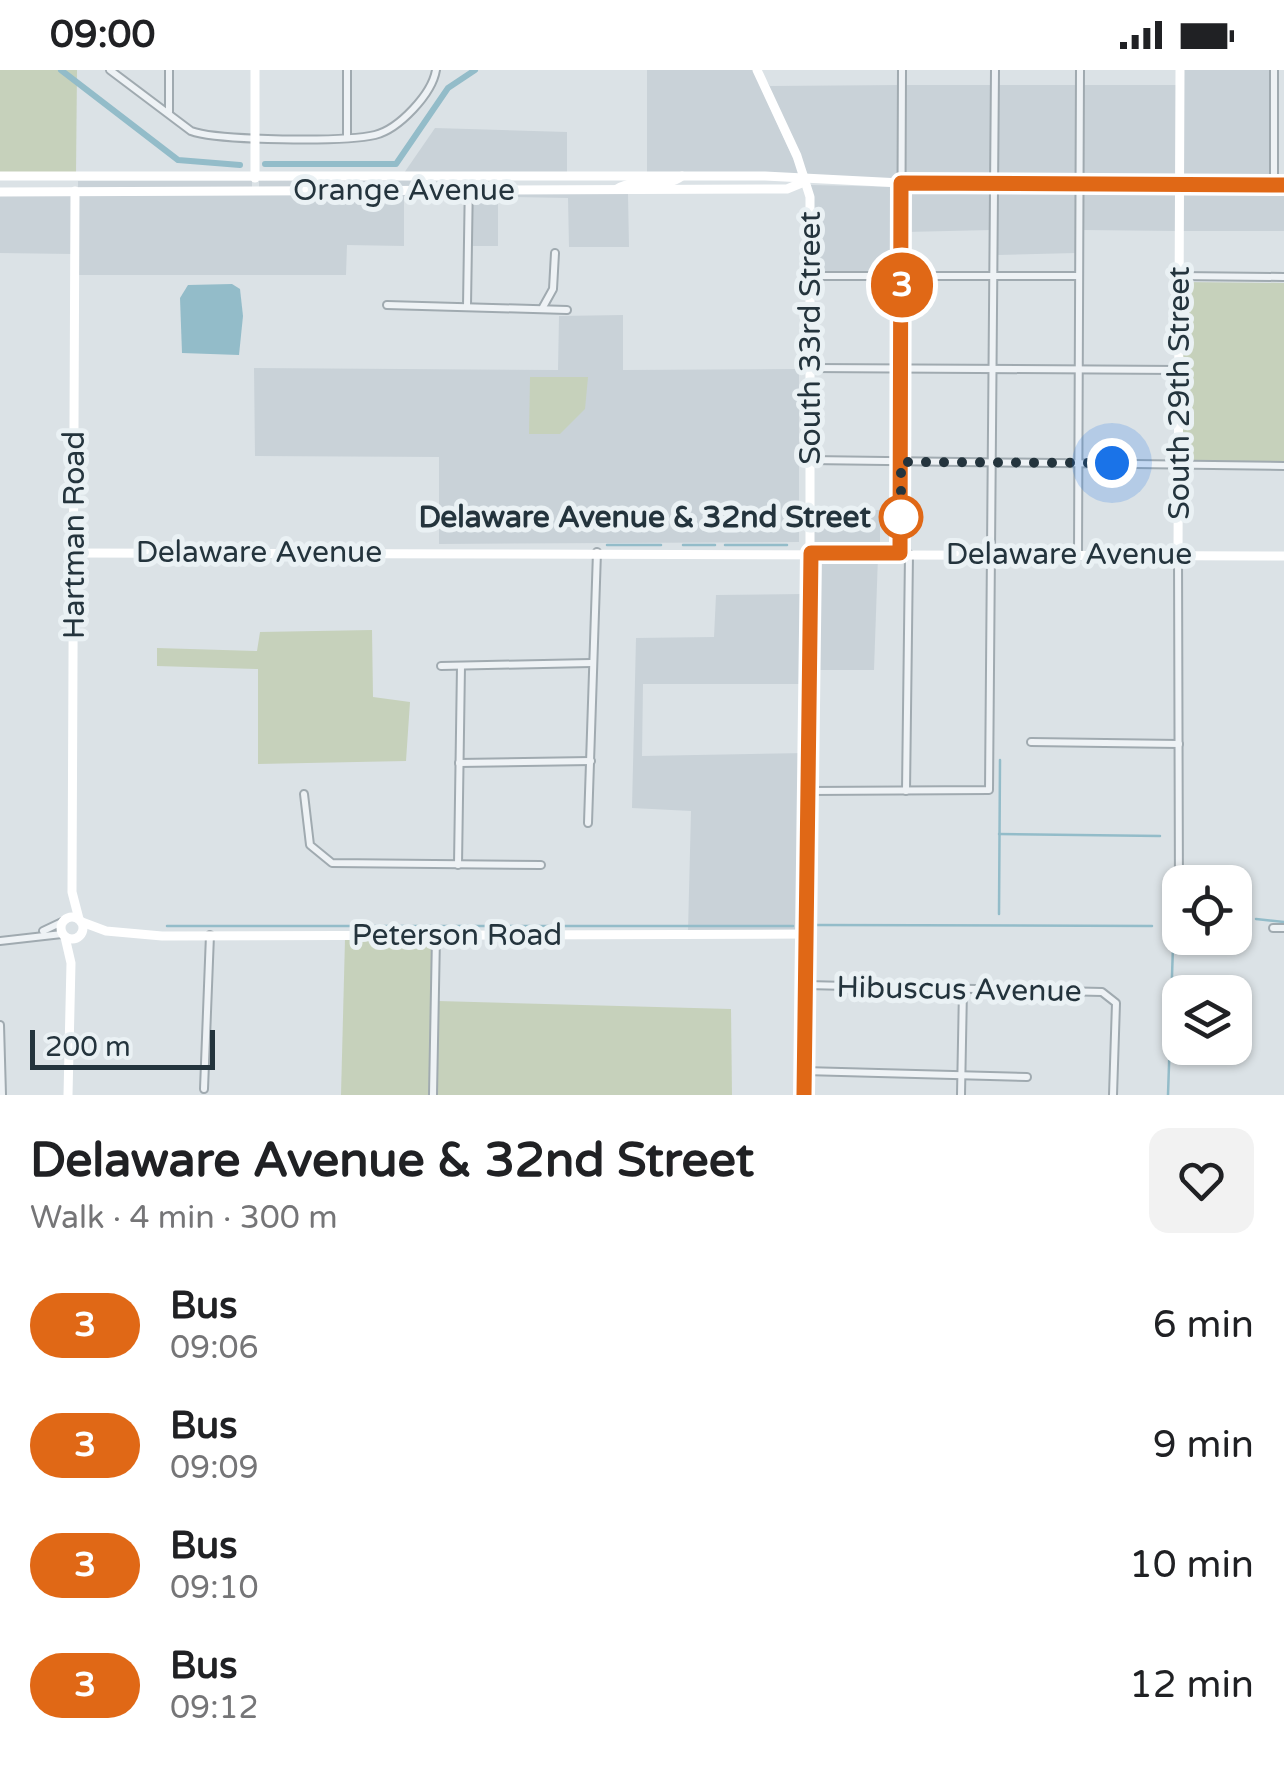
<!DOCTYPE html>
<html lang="en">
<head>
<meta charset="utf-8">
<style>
	body { margin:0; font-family:"Varela Round",sans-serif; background:#f2f2f2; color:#202124; height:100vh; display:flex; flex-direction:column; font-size:38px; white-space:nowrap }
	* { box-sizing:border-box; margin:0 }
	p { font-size:32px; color:#757577 }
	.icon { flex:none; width:55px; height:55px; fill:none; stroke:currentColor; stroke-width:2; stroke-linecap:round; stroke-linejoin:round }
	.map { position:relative; height:1025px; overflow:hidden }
	.sheet { display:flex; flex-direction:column; background:#fff; flex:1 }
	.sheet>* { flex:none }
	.badge { padding:0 20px; border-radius:32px; font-size:35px; line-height:65px }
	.buttons { position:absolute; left:1162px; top:795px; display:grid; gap:20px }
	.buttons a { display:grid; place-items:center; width:90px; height:90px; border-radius:20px; background:#fff; box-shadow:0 2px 8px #0004; font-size:50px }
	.scale { position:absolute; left:30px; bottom:25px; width:185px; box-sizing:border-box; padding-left:10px; border:5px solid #24343d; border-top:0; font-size:28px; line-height:35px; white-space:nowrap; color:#24343d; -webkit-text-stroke:8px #eaf1f4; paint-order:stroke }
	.you { position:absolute; width:50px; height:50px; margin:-25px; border:8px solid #fff; border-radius:50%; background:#1a73e8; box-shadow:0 0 0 15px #1a73e833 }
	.map>.badge { position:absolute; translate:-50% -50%; box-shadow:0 0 0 5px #fff }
	.round { display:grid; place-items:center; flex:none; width:105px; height:105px; border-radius:20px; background:#f2f2f2 }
	.overview { display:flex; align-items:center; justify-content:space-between; height:170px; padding:0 30px }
	h1 { font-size:48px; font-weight:800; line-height:75px }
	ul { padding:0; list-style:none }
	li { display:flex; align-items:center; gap:30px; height:120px; padding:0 30px }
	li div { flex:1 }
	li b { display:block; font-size:38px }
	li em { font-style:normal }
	li .badge { min-width:110px; font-weight:700; text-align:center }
	.status { display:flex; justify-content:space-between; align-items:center; height:70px; padding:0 50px; background:#fff; direction:ltr }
	.status svg { height:28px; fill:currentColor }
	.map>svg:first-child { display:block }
</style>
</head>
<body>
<div class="status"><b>09:00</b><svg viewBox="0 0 49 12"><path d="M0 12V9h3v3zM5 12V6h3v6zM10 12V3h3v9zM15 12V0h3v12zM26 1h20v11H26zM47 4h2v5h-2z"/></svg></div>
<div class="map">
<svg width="1284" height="1025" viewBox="0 0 1284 1025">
	<rect width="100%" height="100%" fill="#dbe2e6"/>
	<g fill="#c9d2d8">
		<polygon points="647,0 753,0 801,106 647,103"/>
		<polygon points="760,0 770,16 899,15 898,110 809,107"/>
		<polygon points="1183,0 1271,0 1271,111 1182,110"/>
		<polygon points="905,15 992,15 992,110 904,110"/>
		<polygon points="999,15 1077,15 1076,111 998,110"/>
		<polygon points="1083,15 1176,15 1176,110 1083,111"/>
		<polygon points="435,58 567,62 567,103 404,103"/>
		<polygon points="78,111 252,111 252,117 78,118"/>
		<polygon points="259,111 399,110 466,111 466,117 259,117"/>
		<polygon points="811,115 898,117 898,203 814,202"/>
		<polygon points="904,117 992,117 992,160 905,162"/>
		<polygon points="998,117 1076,118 1076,183 998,185"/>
		<polygon points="1176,117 1176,161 1083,160 1083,118"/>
		<rect x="1182" y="118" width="102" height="43"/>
		<polygon points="466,124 404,126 404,176 347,175 346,205 78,205 78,126"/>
		<polygon points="472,124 628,124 629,177 569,177 568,128 513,127 498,128 498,176 471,176"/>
		<polygon points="0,126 72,126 72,184 0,183"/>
		<polygon points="623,245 623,300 799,299 799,472 439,474 439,387 255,386 254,298 558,300 559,246"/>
		<polygon points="880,440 880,479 814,479 814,441"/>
		<polygon points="878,486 874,600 814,600 814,487"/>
		<polygon points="800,487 808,487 807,614 643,614 642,686 807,683 805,860 688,861 691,741 632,738 636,568 714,567 716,525 803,524"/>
	</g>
	<g fill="#c6d1bb">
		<polygon points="0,0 77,0 76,104 0,103"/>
		<polygon points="1183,212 1284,213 1284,391 1182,391"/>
		<polygon points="530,307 588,307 585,339 560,364 529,364"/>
		<polygon points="372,560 373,627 410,632 406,691 258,694 258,599 157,596 157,578 257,581 260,562"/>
		<polygon points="345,869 433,870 430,1025 341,1025"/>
		<polygon points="438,931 731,939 732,1025 436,1025"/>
	</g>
	<polygon fill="#93bcc9" points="188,215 232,214 240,219 243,246 239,285 182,283 180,228"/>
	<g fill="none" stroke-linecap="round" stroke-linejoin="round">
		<g stroke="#93bcc9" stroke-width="2.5">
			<polyline points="607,475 661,475"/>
			<polyline points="683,475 715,475"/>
			<polyline points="725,475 787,475"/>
			<polyline points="999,764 1160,766"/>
			<polyline points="999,844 1000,690"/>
			<polyline points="1256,849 1284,852"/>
			<polyline points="815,855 1152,856"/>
			<polyline points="167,856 793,856"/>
			<polyline points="1168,1025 1173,876"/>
		</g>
		<g stroke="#93bcc9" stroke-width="6">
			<polyline points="61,0 178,90 240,95"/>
			<polyline points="265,94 396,94 448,18 475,0"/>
		</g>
		<g stroke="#a0aab0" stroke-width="10">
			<g id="street">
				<path d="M110,0L191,61C218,71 346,72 375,65C399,59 432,24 436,0"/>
				<polyline points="169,0 169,42"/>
				<polyline points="347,0 347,66"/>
				<polyline points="1274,115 1274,0"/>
				<polyline points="811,206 1079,206"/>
				<polyline points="1179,206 1284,207"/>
				<polyline points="387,235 567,240"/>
				<polyline points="467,236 469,108"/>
				<polyline points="543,237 553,219 555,183"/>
				<polyline points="811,298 1179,300"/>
				<polyline points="810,390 1284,396"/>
				<polyline points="900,483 902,0"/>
				<polyline points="1078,484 1080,0"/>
				<polyline points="1178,486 1179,831"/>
				<polyline points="441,596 591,593"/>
				<polyline points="1031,672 1179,674"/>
				<polyline points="459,693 591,691"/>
				<polyline points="810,721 989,720 995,0"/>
				<polyline points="906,721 909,484"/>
				<polyline points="304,724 310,775 332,793 541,795"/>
				<polyline points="588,753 597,482"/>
				<polyline points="458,795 461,596"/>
				<polyline points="1273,858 1284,858"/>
				<polyline points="43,861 62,852"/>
				<polyline points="0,871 62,864"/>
				<polyline points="806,915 1102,922 1116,933 1113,1025"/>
				<polyline points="0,955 2,1025"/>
				<polyline points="804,1001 1027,1007"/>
				<polyline points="204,1019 210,865"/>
				<polyline points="433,1025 436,866"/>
				<polyline points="961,1025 963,919"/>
			</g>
		</g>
		<use href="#street" stroke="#eef2f5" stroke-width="6"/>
		<g stroke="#fff" stroke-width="9">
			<polyline points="255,0 255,108"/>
			<polyline points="757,0 797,86 810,127 810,721 804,1025"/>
			<polyline points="0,106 765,106 901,113 1284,115"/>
			<path d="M617,119C637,106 663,121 682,106"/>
			<polyline points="75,121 72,822 79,849"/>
			<polyline points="0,122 787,119 804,112"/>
			<polyline points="74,483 1284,486"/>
			<polyline points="1178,485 1180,0"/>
			<circle cx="72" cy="858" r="11"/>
			<polyline points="82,852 106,861 162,866 808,864"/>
			<polyline points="65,867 71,893 68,1025"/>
		</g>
	</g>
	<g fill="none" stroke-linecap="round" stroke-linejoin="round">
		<g stroke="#fff" stroke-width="22">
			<polyline id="line" points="804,1025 811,483 900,483 901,113 1284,115"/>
		</g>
		<use href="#line" stroke="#e06816" stroke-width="15"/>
		<polyline stroke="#24343d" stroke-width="10" stroke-dasharray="0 18" points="901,447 901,452 901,392 1112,393"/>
	</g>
	<circle fill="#fff" stroke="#e06816" stroke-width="5" cx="901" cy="447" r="20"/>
	<g text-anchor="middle" stroke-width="10" stroke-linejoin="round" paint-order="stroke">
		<g font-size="30" fill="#24343d" stroke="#eaf1f4">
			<text x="404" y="130">Orange Avenue</text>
			<text transform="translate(810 268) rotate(-90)" y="10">South 33rd Street</text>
			<text transform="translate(1179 323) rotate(-90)" y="10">South 29th Street</text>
			<text transform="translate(74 465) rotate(-90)" y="10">Hartman Road</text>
			<text x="259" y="492">Delaware Avenue</text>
			<text x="1069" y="494">Delaware Avenue</text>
			<text x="457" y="875">Peterson Road</text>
			<text transform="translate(959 919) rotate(1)" y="10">Hibuscus Avenue</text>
		</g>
		<g font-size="30" font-weight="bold" fill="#24343d" stroke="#eaf1f4" text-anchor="end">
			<text x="871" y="457">Delaware Avenue &amp; 32nd Street</text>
		</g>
	</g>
</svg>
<div class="buttons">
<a><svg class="icon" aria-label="locate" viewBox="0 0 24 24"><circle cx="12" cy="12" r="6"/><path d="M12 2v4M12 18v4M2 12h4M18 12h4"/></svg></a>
<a><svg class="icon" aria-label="layers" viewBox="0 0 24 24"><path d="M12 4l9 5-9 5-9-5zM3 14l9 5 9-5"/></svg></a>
</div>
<div class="scale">200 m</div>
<div class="you" style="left:1112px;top:393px"></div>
<b class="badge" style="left:902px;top:215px;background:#e06816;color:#fff">3</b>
</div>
<section class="sheet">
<div class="overview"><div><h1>Delaware Avenue &amp; 32nd Street</h1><p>Walk · 4 min · 300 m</p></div><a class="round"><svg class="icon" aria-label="heart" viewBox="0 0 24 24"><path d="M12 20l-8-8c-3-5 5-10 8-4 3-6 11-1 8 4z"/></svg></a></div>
<ul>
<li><span class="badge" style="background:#e06816;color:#fff">3</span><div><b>Bus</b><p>09:06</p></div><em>6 min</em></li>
<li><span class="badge" style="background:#e06816;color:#fff">3</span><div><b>Bus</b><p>09:09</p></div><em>9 min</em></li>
<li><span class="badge" style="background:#e06816;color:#fff">3</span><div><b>Bus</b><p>09:10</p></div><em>10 min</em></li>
<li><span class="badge" style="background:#e06816;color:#fff">3</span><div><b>Bus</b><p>09:12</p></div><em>12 min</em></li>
</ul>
</section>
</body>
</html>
